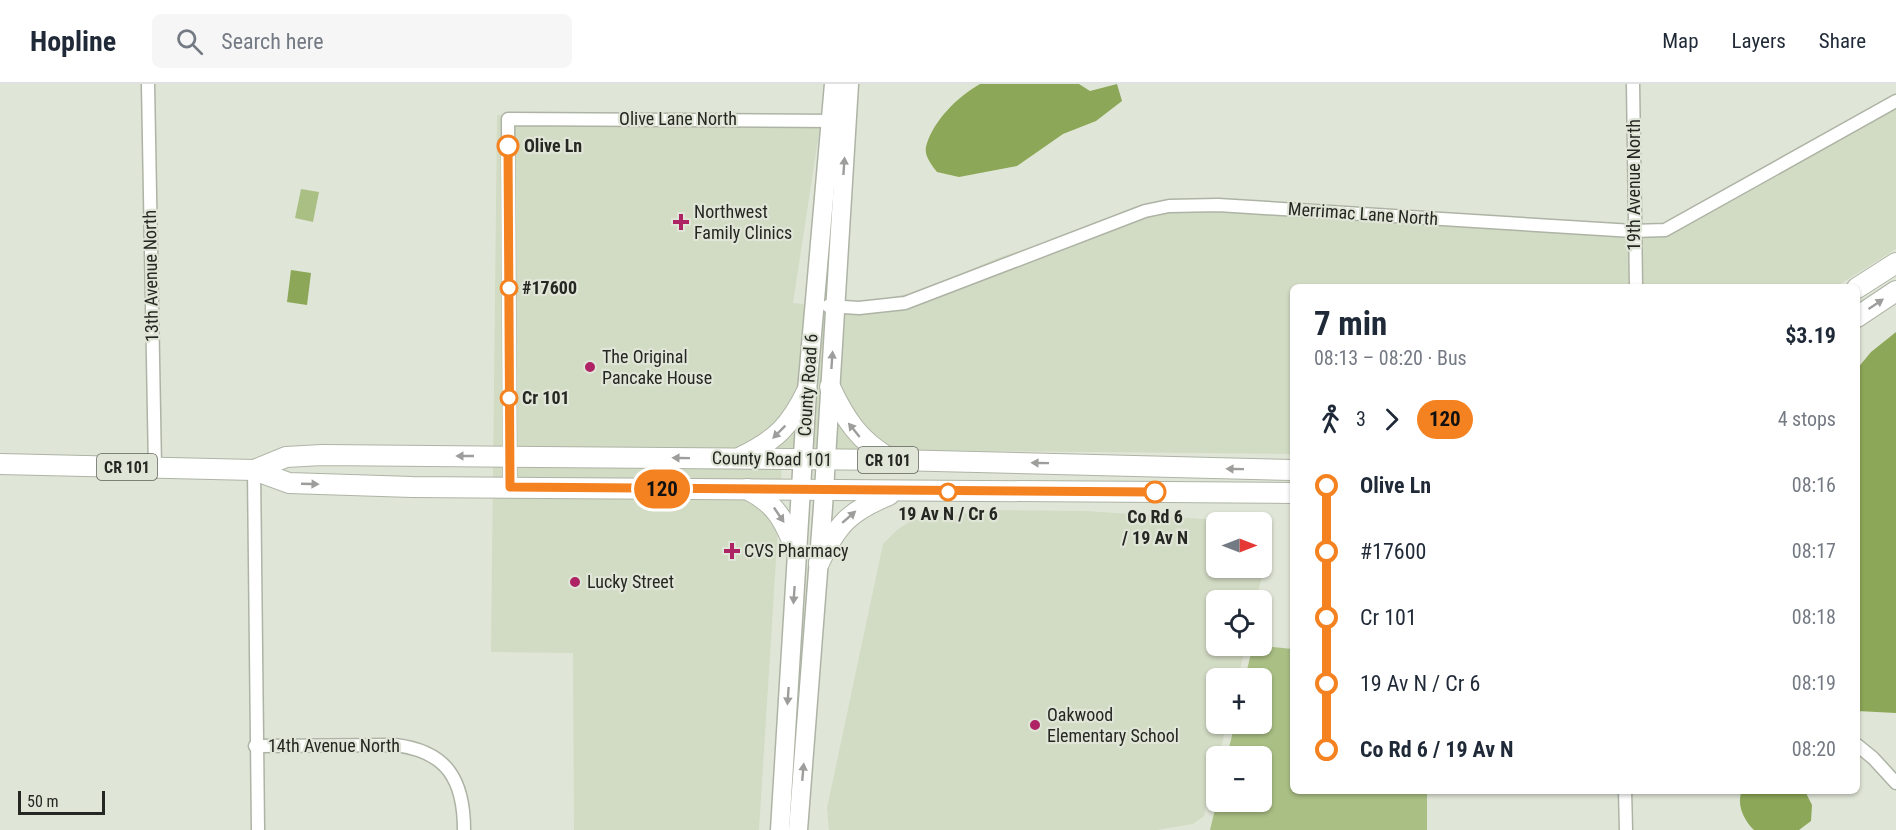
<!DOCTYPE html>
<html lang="en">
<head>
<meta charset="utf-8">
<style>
	body { margin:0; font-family:"Roboto Condensed",sans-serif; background:#f6f6f7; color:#1f2937; height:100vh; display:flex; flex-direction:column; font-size:22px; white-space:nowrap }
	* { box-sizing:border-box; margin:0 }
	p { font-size:20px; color:#747a83 }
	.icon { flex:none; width:33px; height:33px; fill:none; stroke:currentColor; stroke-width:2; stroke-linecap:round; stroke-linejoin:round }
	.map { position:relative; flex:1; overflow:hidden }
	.sheet { position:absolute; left:1290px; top:200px; width:570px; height:510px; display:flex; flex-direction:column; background:#fff; border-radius:9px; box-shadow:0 2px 4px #0004 }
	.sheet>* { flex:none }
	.badge { padding:0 12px; border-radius:20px; font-size:21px; line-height:39px }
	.needle { width:39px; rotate:90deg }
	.controls { position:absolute; left:1206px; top:428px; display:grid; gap:12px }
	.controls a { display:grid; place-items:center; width:66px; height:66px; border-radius:9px; background:#fff; box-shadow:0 2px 4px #0004; font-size:30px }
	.scale { position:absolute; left:18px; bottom:15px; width:87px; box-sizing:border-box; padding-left:6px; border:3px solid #252722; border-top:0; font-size:16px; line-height:21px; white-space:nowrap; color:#252722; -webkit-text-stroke:4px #e0e6d7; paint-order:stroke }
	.map>.badge { position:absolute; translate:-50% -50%; box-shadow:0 0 0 3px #fff }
	.legs { display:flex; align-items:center; gap:9px; height:66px; padding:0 24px; font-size:20px }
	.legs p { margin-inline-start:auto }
	.headline { display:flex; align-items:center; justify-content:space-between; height:102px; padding:0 24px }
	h1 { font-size:33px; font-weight:700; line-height:45px }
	ul { padding:0 24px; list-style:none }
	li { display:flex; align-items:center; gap:21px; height:66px; font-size:22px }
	li i { display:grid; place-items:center; width:9px; height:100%; margin:0 8px; background:currentColor }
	li i::after { content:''; width:15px; height:15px; margin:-8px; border:4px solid; border-radius:50%; background:#fff }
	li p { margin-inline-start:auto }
	li:first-child i { background:linear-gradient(#0000 50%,currentColor 0) }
	li:last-child i { background:linear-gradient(currentColor 50%,#0000 0) }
	header { display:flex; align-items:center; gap:36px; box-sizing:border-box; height:84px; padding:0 30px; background:#fff; border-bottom:2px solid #e0e1e3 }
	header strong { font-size:28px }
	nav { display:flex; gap:33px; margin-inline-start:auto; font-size:21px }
	.search { width:420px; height:54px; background:#f6f6f7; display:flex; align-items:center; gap:15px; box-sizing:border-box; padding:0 21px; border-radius:9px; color:#747a83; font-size:22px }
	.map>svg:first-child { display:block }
</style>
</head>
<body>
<header>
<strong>Hopline</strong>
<div class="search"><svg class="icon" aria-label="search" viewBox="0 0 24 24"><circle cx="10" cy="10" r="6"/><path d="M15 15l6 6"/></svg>Search here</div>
<nav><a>Map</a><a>Layers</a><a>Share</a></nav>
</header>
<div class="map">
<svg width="1896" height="746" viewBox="0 0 1896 746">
	<rect width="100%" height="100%" fill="#e0e6d7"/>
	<g fill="#d2dbc4" fill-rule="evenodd">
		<polygon points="1896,25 1896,165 1837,202 1293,202 1293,370 783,365 759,746 574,746 573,569 491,568 497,31 648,40 821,36 793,219 844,224 920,207 998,174 1145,124 1193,120 1591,145 1666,142"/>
		<path d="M995,426L1087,427L1202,435H1263L1265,481L1256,516H1216V561H1246L1238,594H1216V639H1227L1219,672H1216L1204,732L1193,740L1157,746H829L827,724L883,460L897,446L912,436ZM1216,438H1262V483H1216Z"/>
	</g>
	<g fill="#aabf84">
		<polygon points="301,105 319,108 313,138 295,134"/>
		<polygon points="1253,561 1293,565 1293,706 1427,707 1427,746 1210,746 1217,717 1262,717 1262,672 1227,672 1235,639 1262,639 1262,594 1245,594"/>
	</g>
	<g fill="#8ca757">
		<path d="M980,0H1079L1090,7L1117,0L1122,17L1096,37L1063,50L1017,82L959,93L937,88C932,81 924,72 926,63C932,38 958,12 980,0Z"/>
		<polygon points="291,186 311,189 307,221 287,218"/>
		<polygon points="1896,248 1896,629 1857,627 1857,285 1871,268"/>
		<path d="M1742,707H1805L1812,721L1811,737L1799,746H1754C1744,737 1736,720 1742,707Z"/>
	</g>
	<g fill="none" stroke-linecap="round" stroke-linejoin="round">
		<g stroke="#aeb4a5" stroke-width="15">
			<g id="street">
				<polyline points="148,0 155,384"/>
				<polyline points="1633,0 1636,202"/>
				<polyline points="828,222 859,224 905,219 1145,127 1169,122 1218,121 1633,147 1665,146 1896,17"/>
				<polyline points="254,386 258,746"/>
				<polyline points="510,403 508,35 837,37"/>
				<polyline points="1857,661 1873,674 1896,699"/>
				<path d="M255,662L395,661C447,667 464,696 464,746"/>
				<polyline points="1625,706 1626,746"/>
			</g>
		</g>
		<g stroke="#aeb4a5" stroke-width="21">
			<g id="secondary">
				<polyline points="780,746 807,307 834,0"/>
				<polyline points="798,746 823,423 849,0"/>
			</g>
		</g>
		<g stroke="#aeb4a5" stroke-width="22">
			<g id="primary">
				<polyline points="1857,204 1896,179"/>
				<polyline points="1857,233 1896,207"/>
				<path d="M830,303C845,335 859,357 891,375"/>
				<path d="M741,373C776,356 790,342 807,307"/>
				<polyline points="0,380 254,386 289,399 412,403 1293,409"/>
				<polyline points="254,386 286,373 322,371 894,376 1293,386"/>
				<path d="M747,405C778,421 784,437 797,468"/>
				<path d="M819,479C837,440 850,427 889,411"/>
			</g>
		</g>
		<use href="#street" stroke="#fff" stroke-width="12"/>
		<use href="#secondary" stroke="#fff" stroke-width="18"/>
		<use href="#primary" stroke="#fff" stroke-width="20"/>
	</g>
	<defs><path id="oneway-solid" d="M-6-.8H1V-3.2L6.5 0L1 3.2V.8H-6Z" transform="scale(1.5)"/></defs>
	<g fill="#9d9e9c">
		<use href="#oneway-solid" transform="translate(844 82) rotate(-86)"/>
		<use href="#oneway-solid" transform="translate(1876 220) rotate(-34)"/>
		<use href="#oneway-solid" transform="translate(832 276) rotate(-86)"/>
		<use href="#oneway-solid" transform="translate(854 346) rotate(-129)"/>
		<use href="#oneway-solid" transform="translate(779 348) rotate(135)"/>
		<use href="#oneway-solid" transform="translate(465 372) rotate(-180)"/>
		<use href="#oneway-solid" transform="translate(681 374) rotate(-179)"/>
		<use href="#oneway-solid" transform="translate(1040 379) rotate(-179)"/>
		<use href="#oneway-solid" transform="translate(1235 385) rotate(-179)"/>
		<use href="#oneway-solid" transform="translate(310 400) rotate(2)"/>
		<use href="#oneway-solid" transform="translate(779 431) rotate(56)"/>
		<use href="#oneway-solid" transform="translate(849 433) rotate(-41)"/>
		<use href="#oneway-solid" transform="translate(794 511) rotate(94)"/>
		<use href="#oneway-solid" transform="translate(788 612) rotate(94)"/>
		<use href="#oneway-solid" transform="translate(803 688) rotate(-85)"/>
	</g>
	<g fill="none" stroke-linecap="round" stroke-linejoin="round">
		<g stroke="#fff" stroke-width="14">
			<polyline id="line-1" points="508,62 510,403 1155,408"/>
		</g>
		<use href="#line-1" stroke="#f58220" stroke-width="9"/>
	</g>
	<g fill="#fff" stroke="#f58220" stroke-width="3">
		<circle cx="508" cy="62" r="10"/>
		<circle cx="509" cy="204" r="8"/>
		<circle cx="509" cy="314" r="8"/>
		<circle cx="948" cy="408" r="8"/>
		<circle cx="1155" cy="408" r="10"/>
	</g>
	<g fill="#ad2364" stroke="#e0e6d7" stroke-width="2">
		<path d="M678 129h6v6h6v6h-6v6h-6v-6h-6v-6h6z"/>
		<circle cx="590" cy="283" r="6"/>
		<path d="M729 458h6v6h6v6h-6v6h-6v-6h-6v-6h6z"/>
		<circle cx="575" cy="498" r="6"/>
		<circle cx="1035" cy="641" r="6"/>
	</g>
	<g text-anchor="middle" stroke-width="4.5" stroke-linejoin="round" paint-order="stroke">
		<g fill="#e0e6d7" stroke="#5d6058" stroke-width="1.5">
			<rect x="858" y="363" width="60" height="26" rx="4.5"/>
			<rect x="97" y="370" width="60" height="26" rx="4.5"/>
		</g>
		<g font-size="16" font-weight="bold" fill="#252722">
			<text x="888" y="382">CR 101</text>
			<text x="127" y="389">CR 101</text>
		</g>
		<g font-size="18" fill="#252722" stroke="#e0e6d7">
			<text x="678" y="41">Olive Lane North</text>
			<text transform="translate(1634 101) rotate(-90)" y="6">19th Avenue North</text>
			<text transform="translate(1363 130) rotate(4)" y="6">Merrimac Lane North</text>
			<text transform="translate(151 192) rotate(-91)" y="6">13th Avenue North</text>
			<text transform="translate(808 301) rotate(-86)" y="6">County Road 6</text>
			<text transform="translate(772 375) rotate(1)" y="6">County Road 101</text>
			<text x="334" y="668">14th Avenue North</text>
		</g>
		<g font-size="18" font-weight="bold" fill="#252722" stroke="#e0e6d7" text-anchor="start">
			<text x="524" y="68">Olive Ln</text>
			<text x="522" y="210">#17600</text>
			<text x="522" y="320">Cr 101</text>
			<text x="948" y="436" text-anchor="middle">19 Av N / Cr 6</text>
			<text x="1155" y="439" text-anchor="middle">Co Rd 6<tspan x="1155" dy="21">/ 19 Av N</tspan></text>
		</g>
		<g font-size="18" fill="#252722" stroke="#e0e6d7" text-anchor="start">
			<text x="694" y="134">Northwest<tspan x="694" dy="21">Family Clinics</tspan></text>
			<text x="602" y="279">The Original<tspan x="602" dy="21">Pancake House</tspan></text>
			<text x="744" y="473">CVS Pharmacy</text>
			<text x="587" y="504">Lucky Street</text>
			<text x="1047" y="637">Oakwood<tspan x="1047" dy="21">Elementary School</tspan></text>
		</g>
	</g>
</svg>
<div class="controls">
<a><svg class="needle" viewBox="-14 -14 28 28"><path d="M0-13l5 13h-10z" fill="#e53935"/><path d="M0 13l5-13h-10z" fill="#747a83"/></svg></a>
<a><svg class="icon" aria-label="locate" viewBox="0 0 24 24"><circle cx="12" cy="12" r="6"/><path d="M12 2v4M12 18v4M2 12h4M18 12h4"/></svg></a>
<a>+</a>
<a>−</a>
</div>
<div class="scale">50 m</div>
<b class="badge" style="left:662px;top:405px;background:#f58220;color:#111">120</b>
<section class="sheet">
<div class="headline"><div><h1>7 min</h1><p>08:13 – 08:20 · Bus</p></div><b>$3.19</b></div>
<div class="legs"><svg class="icon" aria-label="walk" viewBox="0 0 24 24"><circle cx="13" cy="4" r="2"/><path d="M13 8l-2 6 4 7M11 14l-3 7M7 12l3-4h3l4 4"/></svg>3<svg class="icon" aria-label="forward" viewBox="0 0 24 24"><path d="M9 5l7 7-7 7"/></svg><b class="badge" style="background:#f58220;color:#111">120</b><p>4 stops</p></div>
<ul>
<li><i style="color:#f58220"></i><b>Olive Ln</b><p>08:16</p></li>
<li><i style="color:#f58220"></i><span>#17600</span><p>08:17</p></li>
<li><i style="color:#f58220"></i><span>Cr 101</span><p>08:18</p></li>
<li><i style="color:#f58220"></i><span>19 Av N / Cr 6</span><p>08:19</p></li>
<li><i style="color:#f58220"></i><b>Co Rd 6 / 19 Av N</b><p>08:20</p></li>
</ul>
</section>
</div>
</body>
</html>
